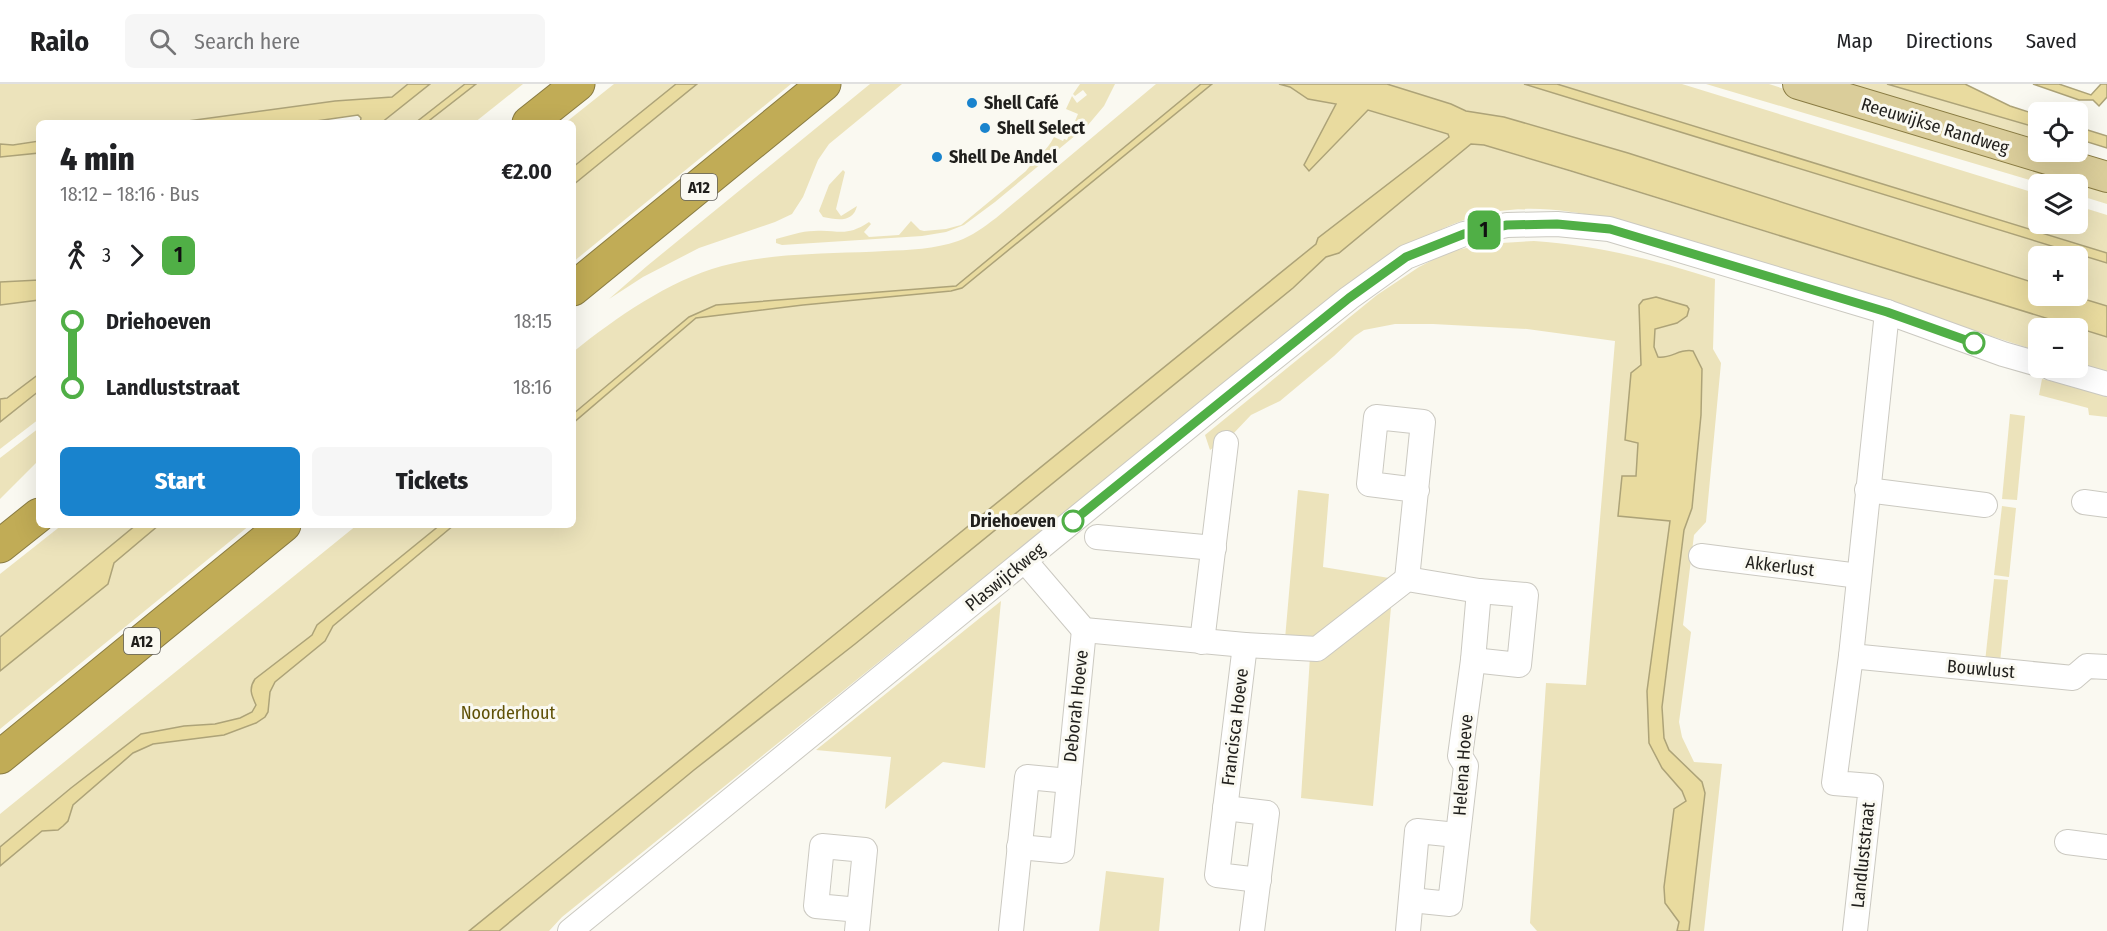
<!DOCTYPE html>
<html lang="en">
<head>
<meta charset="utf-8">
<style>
	body { margin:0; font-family:"Fira Sans Condensed",sans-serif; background:#f6f6f6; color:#202124; height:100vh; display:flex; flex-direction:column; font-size:22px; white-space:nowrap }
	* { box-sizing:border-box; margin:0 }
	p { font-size:20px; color:#757577 }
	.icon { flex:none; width:33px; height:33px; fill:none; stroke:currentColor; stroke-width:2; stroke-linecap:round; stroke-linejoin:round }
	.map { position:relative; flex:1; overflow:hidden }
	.side { position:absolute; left:36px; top:36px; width:540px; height:408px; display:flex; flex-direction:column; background:#fff; border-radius:9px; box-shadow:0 6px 24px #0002 }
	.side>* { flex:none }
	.badge { padding:0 12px; border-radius:9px; font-size:21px; line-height:39px }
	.fabs { position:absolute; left:2028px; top:18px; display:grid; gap:12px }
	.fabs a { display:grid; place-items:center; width:60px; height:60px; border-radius:9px; background:#fff; box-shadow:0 6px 24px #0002; font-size:30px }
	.map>.badge { position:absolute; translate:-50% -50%; box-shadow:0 0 0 3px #fff }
	.legs { display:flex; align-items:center; gap:9px; height:66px; padding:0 24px; font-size:20px }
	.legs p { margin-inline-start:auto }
	.summary { display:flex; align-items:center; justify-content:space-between; height:102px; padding:0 24px }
	h1 { font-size:33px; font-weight:800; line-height:45px }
	.cta { display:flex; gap:12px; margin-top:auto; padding:12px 24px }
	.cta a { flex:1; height:69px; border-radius:9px; background:#1983cd; color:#fff; font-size:24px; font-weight:800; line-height:69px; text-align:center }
	.cta a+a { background:#f6f6f6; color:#202124 }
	ul { padding:0 24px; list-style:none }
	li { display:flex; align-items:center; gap:21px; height:66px; font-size:22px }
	li i { display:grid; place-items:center; width:9px; height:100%; margin:0 8px; background:currentColor }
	li i::after { content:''; width:15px; height:15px; margin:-8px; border:4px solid; border-radius:50%; background:#fff }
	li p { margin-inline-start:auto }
	li:first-child i { background:linear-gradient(#0000 50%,currentColor 0) }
	li:last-child i { background:linear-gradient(currentColor 50%,#0000 0) }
	header { display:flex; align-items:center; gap:36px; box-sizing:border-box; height:84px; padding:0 30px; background:#fff; border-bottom:2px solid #e0e0e0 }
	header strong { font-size:28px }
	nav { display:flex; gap:33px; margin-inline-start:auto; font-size:21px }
	.search { width:420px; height:54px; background:#f6f6f6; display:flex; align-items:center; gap:15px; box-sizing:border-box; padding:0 21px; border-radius:9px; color:#757577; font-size:22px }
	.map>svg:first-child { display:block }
</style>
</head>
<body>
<header>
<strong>Railo</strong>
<div class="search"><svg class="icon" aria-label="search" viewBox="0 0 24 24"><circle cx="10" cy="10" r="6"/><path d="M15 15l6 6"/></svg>Search here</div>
<nav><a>Map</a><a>Directions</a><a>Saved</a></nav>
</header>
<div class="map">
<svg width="2107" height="847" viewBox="0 0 2107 847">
	<rect width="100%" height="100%" fill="#faf9f1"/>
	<g fill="#ece3bb">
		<polygon points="0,0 408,0 392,13 335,17 173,39 39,39 39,57 13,61 0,60"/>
		<polygon points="430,0 465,0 415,39 381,39"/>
		<polygon points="476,0 523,0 474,39 426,39"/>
		<polygon points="614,0 676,0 573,83 573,39 565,39"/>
		<polygon points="697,0 791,0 573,178 573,101"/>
		<polygon points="870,0 902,0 829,60 818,76 803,113 792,130 775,138 699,164 643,193 609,215 647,182"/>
		<path d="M1080,0H1115L1104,22L1088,41L995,118L964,141L946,148L922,152L782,161L776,159V155C788,152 801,147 814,147C838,145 845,154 869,138L871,140L864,148L869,153L899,151L911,137L920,146L924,147L946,145L961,141L1026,87C1035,74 1047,67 1054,53L1063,57L1064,55L1067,56L1078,30L1066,25L1072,12L1077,19L1087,11L1083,6L1075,12L1073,10Z"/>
		<path d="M1156,0H1201L957,202L716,221L689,233L573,330V268C617,233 668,197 722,182C775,168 832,170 885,167C909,166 935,165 958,157C972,152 984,143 996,134Z"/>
		<path d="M1212,0H1301L1337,20L1304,80L1368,26L1448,50L1449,53L1339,169L1471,60L1484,61L2107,253V288L2078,279V244H2038V267C1953,240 1868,213 1782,186C1747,175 1712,164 1677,154C1619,137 1555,117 1494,128C1449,136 1405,164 1366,186L562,833L549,847H0V782L42,747H51L70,731L73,721L133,669L153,660L197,654L184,642L141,650L71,704L0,763V730L357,441H440L317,541L313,551L255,595L327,554L333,542L454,441H573V339L696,234L803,221L951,207L962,204Z"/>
		<polygon points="1387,0 1524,0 2107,179 2107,222 2074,212 2078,212 2078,172 2038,172 2038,200 1504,33 1466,27 1451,20"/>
		<polygon points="1557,0 1682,0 2038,110 2038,140 2078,140 2078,122 2107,131 2107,169"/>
		<polygon points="1706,0 1769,0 1894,41 2107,105 2107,120 2078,111 2078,100 2043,100"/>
		<polygon points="1828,0 1887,0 2038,44 2038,55"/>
		<polygon points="39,69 39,196 0,198 0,73"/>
		<path d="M843,86L845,88L836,125L841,132L857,122C853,139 837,136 823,133L819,127L829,101Z"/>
		<path d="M1534,157C1596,161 1655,176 1715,195L1713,265L1721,279L1706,438L1694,451L1683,541L1691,548L1679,638L1682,653L1694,678L1722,680L1704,847H1689L1705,709L1702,698L1669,666L1664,654L1662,623L1684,446L1692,424L1701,331L1702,285L1693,267C1680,264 1671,275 1658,273L1654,263L1655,244L1677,239L1656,213L1626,356L1638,359L1636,392H1622L1619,432L1670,437L1647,607L1649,659L1662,684L1682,707L1686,717L1674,725L1664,803L1666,819L1679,838L1677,847H1537L1530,839L1546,599L1586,601L1615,257L1527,245L1433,240H1395L1364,246L1355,252L1334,272L1280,317L1251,331L1232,351L1210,366L1205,351L1377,211L1419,183L1448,168L1485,160Z"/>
		<path d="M39,216V290C28,299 15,313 0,315V221Z"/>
		<polygon points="2042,295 2107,310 2107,333 2089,331 2088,324 2039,311"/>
		<polygon points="39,307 39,335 0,365 0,338"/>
		<polygon points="2010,330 2025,332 2017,416 2002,415"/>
		<polygon points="39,344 39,376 0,415 0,374"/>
		<polygon points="1298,406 1329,410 1323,483 1401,496 1312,559 1285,555"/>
		<polygon points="2002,422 2016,424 2009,493 1994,491"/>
		<polygon points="62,441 136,441 0,553 0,490"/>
		<polygon points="159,441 250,441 0,645 0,587 108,500 114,479"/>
		<polygon points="1994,495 2008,496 2000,579 1985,578"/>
		<polygon points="1392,512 1373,722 1301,714 1310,572"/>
		<polygon points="1001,517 985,684 943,678 885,725 891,673 816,666"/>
		<polygon points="1106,787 1164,794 1159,847 1099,847"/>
	</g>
	<g fill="#e9db9f" stroke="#ada378" stroke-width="1.5">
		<polygon points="408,0 430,0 381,39 360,39 361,34 358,31 302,39 173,39 335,17 392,13"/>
		<polygon points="465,0 476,0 426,39 415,39"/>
		<polygon points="676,0 697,0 573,101 573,83"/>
		<polygon points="1201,0 1212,0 962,204 951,207 803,221 696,234 573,339 573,330 689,233 716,221 956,202"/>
		<polygon points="1279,0 1387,0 1451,20 1466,27 1504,33 1628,69 2038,200 2038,212 2074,212 2107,222 2107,253 1571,87 1484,61 1471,60 1339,169 1326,173 1293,204 855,560 694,686 499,847 469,847 1316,160 1318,154 1449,53 1448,50 1368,26 1309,87 1304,81 1336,20 1308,15 1290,3"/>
		<polygon points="1524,0 1557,0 2107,169 2107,179"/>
		<polygon points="1887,0 1965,0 2010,22 2038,31 2038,44"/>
		<polygon points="2033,0 2059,0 2091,11 2101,0 2107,0 2107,13 2099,22 2093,16 2079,16"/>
		<polygon points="2078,43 2107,52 2107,64 2078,55"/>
		<polygon points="39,57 39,69 0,73 0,60 13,61"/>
		<polygon points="39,196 39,216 0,221 0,198"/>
		<path d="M1656,213L1687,222L1689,225L1687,232L1677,239L1655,245L1654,263L1658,273C1671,275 1680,264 1693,267L1702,285L1701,331L1692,424L1684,446L1662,623L1664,654L1669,666L1702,698L1705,709L1689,847H1677L1679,838L1665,819L1664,803L1674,725L1686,717L1682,707L1662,684L1649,659L1647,607L1670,437L1618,432L1622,392H1636L1638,359L1625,356L1631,289L1641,281L1639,221L1643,216Z"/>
		<polygon points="39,290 39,307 0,338 0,315 7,314"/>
		<polygon points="136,441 159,441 114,479 108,500 0,587 0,553"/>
		<path d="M440,441H454L333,542L325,557L275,598L270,608L268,628L265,633L256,639L224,651L153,660L133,669L73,721L68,737L63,742L58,746L42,747L0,782V763L71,704L141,650L184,642L215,640L240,634L252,628L256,621C252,612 248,605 255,595L312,551L317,541Z"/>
	</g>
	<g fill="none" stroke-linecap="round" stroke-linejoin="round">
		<g stroke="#cbc9c1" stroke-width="26">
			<g id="minor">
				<polyline points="2051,284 2107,300"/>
				<polyline points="1867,406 1985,421"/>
				<polyline points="2084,418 2107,421"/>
				<polyline points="1097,453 1214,464"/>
				<polyline points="1701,472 1859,492"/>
				<polyline points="1025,477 1084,546 1245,561 1317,565 1407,495 1479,507 1526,511 1519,581 1473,576"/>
				<polyline points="1407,495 1423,338 1376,333 1369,400 1417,406"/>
				<polyline points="1202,558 1226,359"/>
				<polyline points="1245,561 1217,791 1259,796"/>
				<polyline points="1851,572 2073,594 2087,582 2107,583"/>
				<polyline points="1225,724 1267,729 1252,847"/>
				<polyline points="2067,758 2107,763"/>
				<polyline points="1019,763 1062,767 1084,546"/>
				<polyline points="1411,816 1450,820 1466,682 1460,672 1473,576 1479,507"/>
				<polyline points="570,847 1225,313 1349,214 1406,173 1464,150 1507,141 1557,140 1609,145 1887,228 2003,270 2038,280"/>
				<polyline points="857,847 865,766 822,762 816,822 859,826"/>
				<polyline points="1011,847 1027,693 1069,697"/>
				<polyline points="1408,847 1417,747 1457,751"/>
				<polyline points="1855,847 1871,702 1834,699 1851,572 1887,228"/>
			</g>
		</g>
		<g stroke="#897b42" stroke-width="32">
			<polyline id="major" points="1798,0 2107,93"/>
		</g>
		<g stroke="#897b42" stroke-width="35">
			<g id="highway">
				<polyline points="529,39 578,0"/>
				<polyline points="573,205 824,0"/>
				<polyline points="0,462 39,431"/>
				<polyline points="0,673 284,441"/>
			</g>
		</g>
		<use href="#minor" stroke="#fff" stroke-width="24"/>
		<use href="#major" stroke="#dacd9a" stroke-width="30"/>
		<use href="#highway" stroke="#c1ac56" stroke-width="33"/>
	</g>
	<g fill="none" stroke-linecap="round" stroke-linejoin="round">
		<g stroke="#fff" stroke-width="14">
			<polyline id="line-1" points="1073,437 1349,214 1406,173 1464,150 1507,141 1557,140 1610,145 1887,228 1974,259"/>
		</g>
		<use href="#line-1" stroke="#50af46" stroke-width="9"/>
	</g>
	<g fill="#1983cd" stroke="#faf9f1" stroke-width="2">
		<circle cx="972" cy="19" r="6"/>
		<circle cx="985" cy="44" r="6"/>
		<circle cx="937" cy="73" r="6"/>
	</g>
	<g fill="#fff" stroke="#50af46" stroke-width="3">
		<circle cx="1974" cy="259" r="10"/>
		<circle cx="1073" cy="437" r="10"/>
	</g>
	<g text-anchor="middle" stroke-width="6" stroke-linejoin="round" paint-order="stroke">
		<g fill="#faf9f1" stroke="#61605c" stroke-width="1.5">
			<rect x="681" y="90" width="36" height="26" rx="4.5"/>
			<rect x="124" y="544" width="36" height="26" rx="4.5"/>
		</g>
		<g font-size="16" font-weight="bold" fill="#201f1c">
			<text x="699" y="109">A12</text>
			<text x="142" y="563">A12</text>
		</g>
		<g font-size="18" font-weight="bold" fill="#201f1c" stroke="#faf9f1" text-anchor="start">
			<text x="984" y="25">Shell Café</text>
			<text x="997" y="50">Shell Select</text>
			<text x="949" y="79">Shell De Andel</text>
		</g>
		<g font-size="18" fill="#201f1c" stroke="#faf9f1">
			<text transform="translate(1935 42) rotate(17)" y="6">Reeuwijkse Randweg</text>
			<text transform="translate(1780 482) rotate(7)" y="6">Akkerlust</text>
			<text transform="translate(1005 493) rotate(-39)" y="6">Plaswijckweg</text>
			<text transform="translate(1981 585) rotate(5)" y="6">Bouwlust</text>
			<text transform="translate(1076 622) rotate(-84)" y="6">Deborah Hoeve</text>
			<text transform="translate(1235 643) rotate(-83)" y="6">Francisca Hoeve</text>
			<text transform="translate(1463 681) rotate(-86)" y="6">Helena Hoeve</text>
			<text transform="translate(1863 771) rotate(-84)" y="6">Landluststraat</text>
		</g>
		<g font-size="18" font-weight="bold" fill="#201f1c" stroke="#faf9f1" text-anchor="end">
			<text x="1056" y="443">Driehoeven</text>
		</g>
		<g font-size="18" fill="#605107" stroke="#faf9f1">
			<text x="508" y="635">Noorderhout</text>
		</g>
	</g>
</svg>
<div class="fabs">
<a><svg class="icon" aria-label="locate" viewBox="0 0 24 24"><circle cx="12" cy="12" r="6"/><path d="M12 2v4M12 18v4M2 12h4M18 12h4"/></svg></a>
<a><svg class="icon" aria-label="layers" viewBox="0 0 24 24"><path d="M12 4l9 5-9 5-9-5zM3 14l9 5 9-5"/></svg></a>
<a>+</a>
<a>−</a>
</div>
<b class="badge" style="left:1484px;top:146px;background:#50af46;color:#111">1</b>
<section class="side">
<div class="summary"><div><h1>4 min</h1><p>18:12 – 18:16 · Bus</p></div><b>€2.00</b></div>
<div class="legs"><svg class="icon" aria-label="walk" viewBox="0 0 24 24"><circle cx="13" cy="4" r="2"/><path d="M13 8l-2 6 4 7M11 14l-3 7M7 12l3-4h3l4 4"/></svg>3<svg class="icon" aria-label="forward" viewBox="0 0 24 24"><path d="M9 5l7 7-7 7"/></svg><b class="badge" style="background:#50af46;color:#111">1</b></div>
<ul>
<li><i style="color:#50af46"></i><b>Driehoeven</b><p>18:15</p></li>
<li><i style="color:#50af46"></i><b>Landluststraat</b><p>18:16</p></li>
</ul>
<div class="cta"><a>Start</a><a>Tickets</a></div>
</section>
</div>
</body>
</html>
